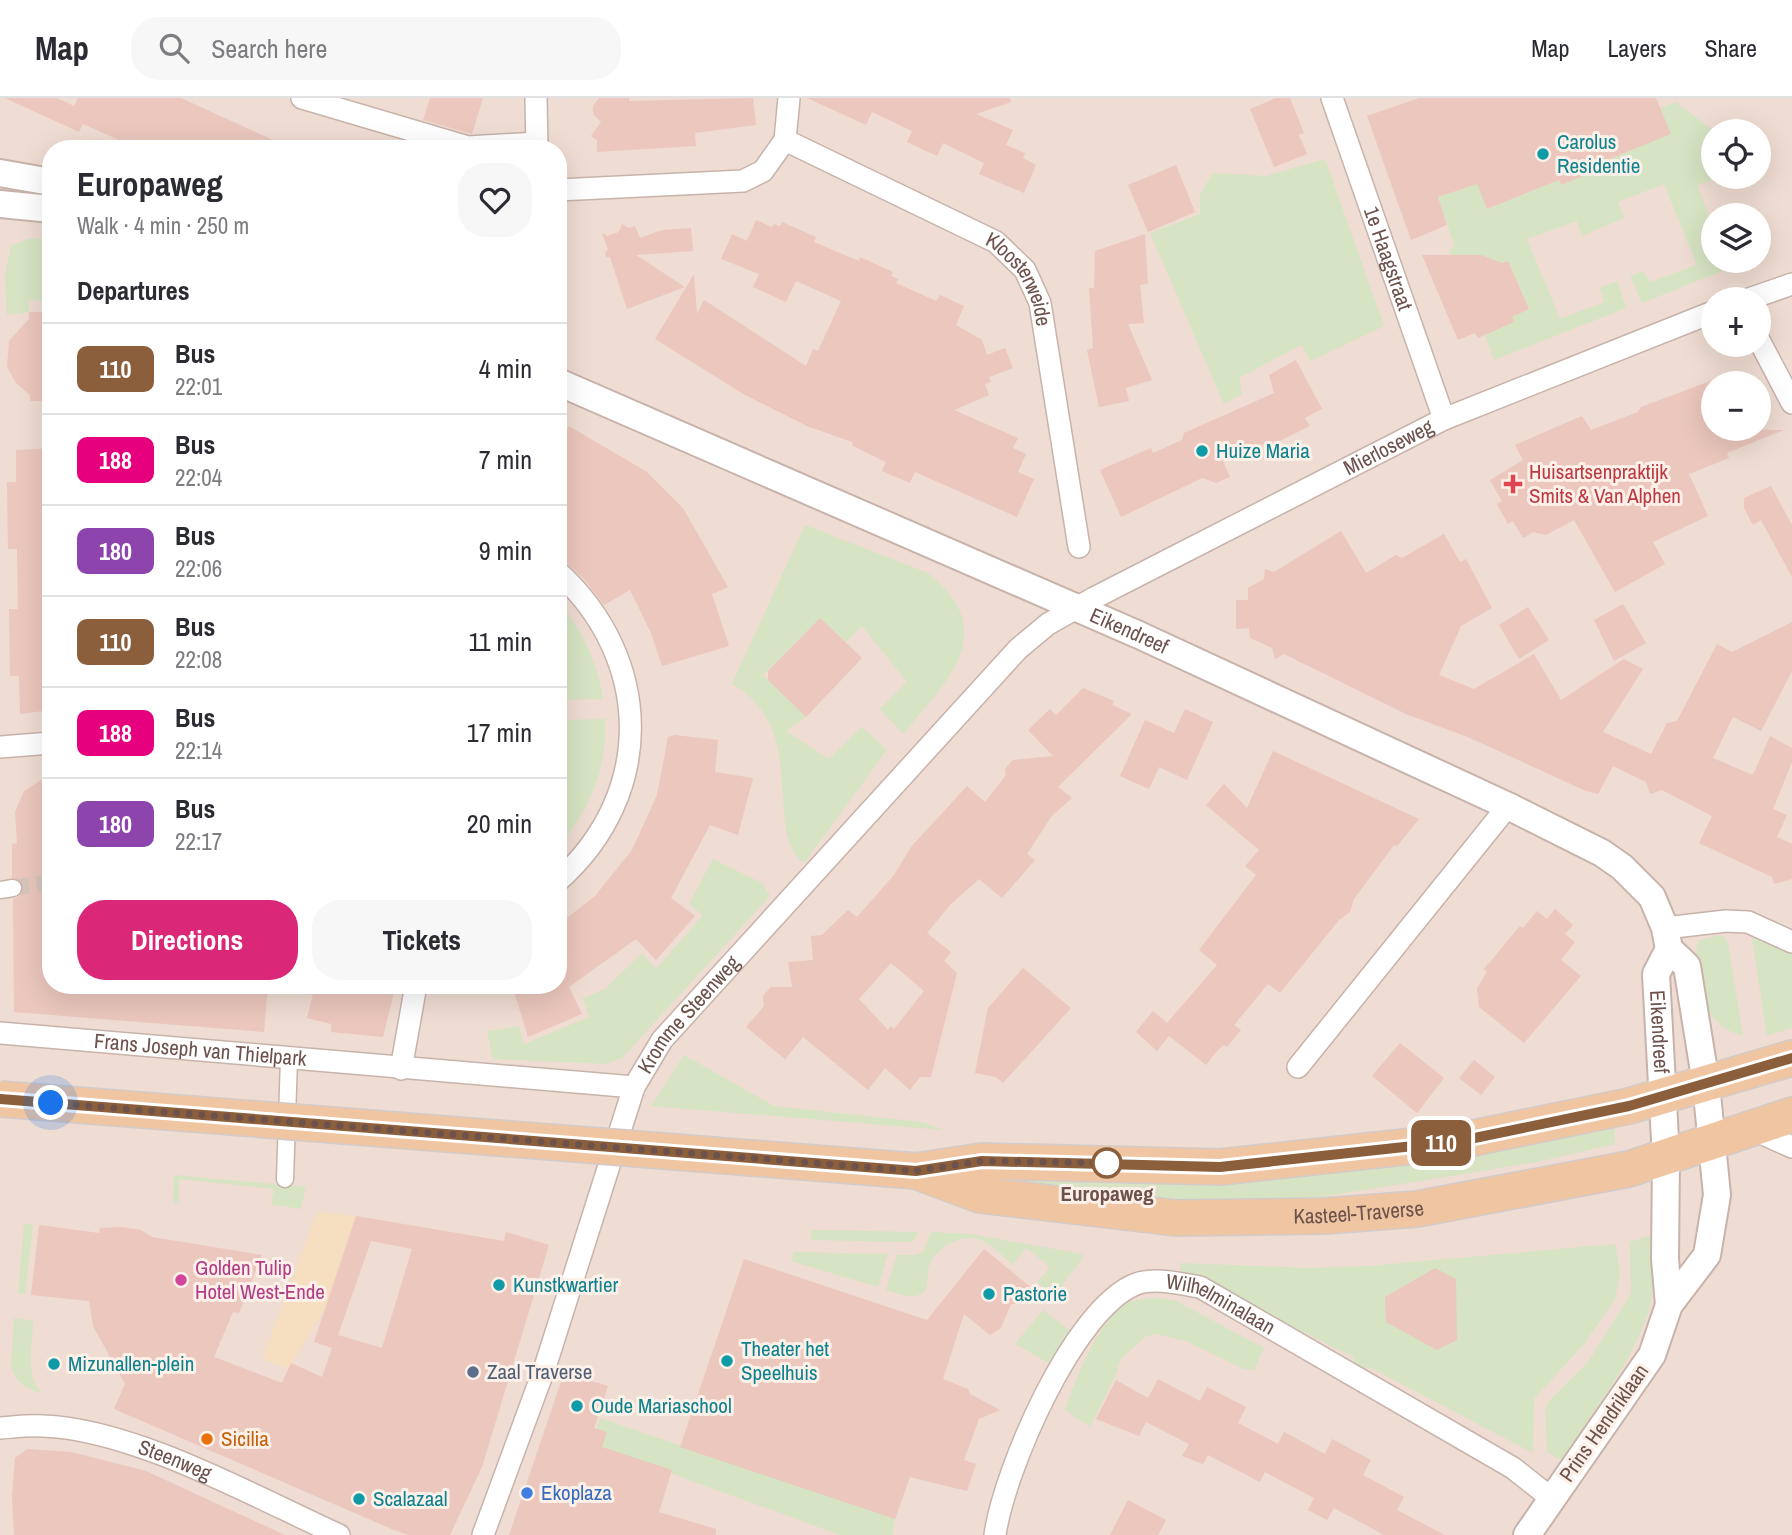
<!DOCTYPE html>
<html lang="en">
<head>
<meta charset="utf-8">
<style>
	body { margin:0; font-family:"Archivo Narrow",sans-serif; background:#f7f7f7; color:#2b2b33; height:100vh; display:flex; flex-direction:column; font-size:26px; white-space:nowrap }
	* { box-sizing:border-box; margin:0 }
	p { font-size:23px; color:#7c7c81 }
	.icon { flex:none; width:38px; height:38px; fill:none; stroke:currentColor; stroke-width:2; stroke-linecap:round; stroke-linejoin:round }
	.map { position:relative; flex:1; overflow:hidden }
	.panel { position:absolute; left:42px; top:42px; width:525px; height:854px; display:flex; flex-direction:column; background:#fff; border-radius:28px; box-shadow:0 7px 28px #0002 }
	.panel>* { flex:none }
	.badge { padding:0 14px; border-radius:10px; font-size:24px; line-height:46px }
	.buttons { position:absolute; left:1701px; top:21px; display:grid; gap:14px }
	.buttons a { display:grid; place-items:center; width:70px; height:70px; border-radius:50%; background:#fff; box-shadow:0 7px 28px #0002; font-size:35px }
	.you { position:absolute; width:35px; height:35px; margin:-18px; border:5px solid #fff; border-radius:50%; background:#1a73e8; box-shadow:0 0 0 10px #1a73e833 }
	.map>.badge { position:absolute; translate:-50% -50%; box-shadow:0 0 0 4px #fff }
	h2 { padding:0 35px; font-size:26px; line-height:63px }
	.round { display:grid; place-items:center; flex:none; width:74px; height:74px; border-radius:28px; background:#f7f7f7 }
	.headline { display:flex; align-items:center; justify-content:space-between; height:119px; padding:0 35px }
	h1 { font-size:33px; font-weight:800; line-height:52px }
	.action { display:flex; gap:14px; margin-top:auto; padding:14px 35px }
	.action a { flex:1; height:80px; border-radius:28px; background:#db2777; color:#fff; font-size:28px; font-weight:800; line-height:80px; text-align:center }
	.action a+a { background:#f7f7f7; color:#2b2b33 }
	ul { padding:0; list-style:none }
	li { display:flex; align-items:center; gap:21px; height:91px; padding:0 35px; border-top:2px solid #e1e1e2 }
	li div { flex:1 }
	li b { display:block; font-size:26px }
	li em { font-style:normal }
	li .badge { min-width:77px; font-weight:700; text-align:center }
	header { display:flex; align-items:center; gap:42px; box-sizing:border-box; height:98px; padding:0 35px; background:#fff; border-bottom:2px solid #e1e1e2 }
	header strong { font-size:33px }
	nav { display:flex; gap:38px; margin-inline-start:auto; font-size:24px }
	.search { width:490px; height:63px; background:#f7f7f7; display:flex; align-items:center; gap:18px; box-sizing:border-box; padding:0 24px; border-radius:28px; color:#7c7c81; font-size:26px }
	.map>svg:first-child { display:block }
</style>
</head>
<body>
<header>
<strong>Map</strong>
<div class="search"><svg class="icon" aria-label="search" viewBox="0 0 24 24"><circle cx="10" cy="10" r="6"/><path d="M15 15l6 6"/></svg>Search here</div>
<nav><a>Map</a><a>Layers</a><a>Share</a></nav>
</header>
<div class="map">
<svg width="1792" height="1437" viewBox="0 0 1792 1437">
	<rect width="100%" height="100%" fill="#f9ece2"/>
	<path fill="#efdcd2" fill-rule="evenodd" d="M0,0H1792V1437H0ZM1713,33H1759V79H1713ZM51,51H558V887H51ZM1713,117H1759V163H1713ZM1713,201H1759V247H1713ZM1713,285H1759V331H1713Z"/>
	<g fill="#d6e4c3">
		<polygon points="1676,4 1710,30 1724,33 1713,33 1713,79 1722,79 1697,87 1713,128 1713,163 1727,163 1730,170 1642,205 1630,178 1643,173 1650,184 1697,167 1664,86 1618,104 1624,120 1582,138 1577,123 1527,141 1560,221 1604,204 1600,190 1617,183 1626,210 1494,262 1485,237 1514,224 1512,219 1529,211 1508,163 1502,165 1481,157 1460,183 1449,152 1455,149 1438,99 1477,86 1488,111 1559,82 1561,87 1601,70 1600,65 1670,36 1660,10"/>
		<polygon points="1759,41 1769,44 1766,64 1759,67"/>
		<polygon points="1325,61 1384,228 1311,263 1301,247 1239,280 1242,296 1224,306 1150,135 1200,116 1200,96 1213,75 1266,78"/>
		<polygon points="30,140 51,142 51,204 28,202 29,214 7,217 5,179 11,148"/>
		<path d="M805,427L928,475C1002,534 947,583 903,636L880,611L907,584L862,528L846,544L820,520L763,577L806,619L786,633L829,661L862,629L887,652L804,765C761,733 812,632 732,586Z"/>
		<path d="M558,504C583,533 597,564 603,601L558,602Z"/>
		<path d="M605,621C608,665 589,716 558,748V622Z"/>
		<polygon points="713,761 762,785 770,798 622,960 607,966 493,961 487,933 519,928 524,946 589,919 583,900 605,891 642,855 656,871 703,817 689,806"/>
		<path d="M1719,837L1724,839L1728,846L1743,938C1696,924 1705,889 1696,850L1699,842Z"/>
		<polygon points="1755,840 1792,856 1792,930 1767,938 1752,841"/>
		<polygon points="684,957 774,1008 922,1024 943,1032 651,1008"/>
		<polygon points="1614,1022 1615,1046 1537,1064 1290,1104 1148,1100 970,1081"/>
		<polygon points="174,1077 306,1089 301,1111 271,1106 274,1091 179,1081 179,1105 173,1105"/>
		<polygon points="24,1125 33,1127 25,1196 18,1195"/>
		<polygon points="811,1132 917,1134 916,1140 911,1144 811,1142"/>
		<path d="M931,1134L970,1136L1083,1156L1082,1161L1057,1194L1050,1195L1037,1185L1050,1169L1026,1150L1013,1167C1004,1159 993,1148 983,1143C964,1133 935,1150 929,1168C926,1176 930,1188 923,1194C913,1203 897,1195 886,1192L897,1157H916L924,1153Z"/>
		<path d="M1651,1137C1654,1163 1656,1192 1647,1218C1629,1269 1591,1317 1561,1362L1547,1354L1545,1313L1549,1303L1588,1264L1631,1196L1630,1144Z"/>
		<polygon points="1615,1146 1620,1175 1615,1201 1584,1246 1534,1301 1533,1355 1371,1270 1356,1271 1353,1259 1181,1173 1180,1165 1308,1170 1368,1168"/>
		<polygon points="794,1154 888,1156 878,1189 791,1163"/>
		<path d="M1159,1200L1176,1203L1264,1250L1254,1272L1244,1271L1186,1243L1157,1236L1145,1239L1120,1262L1115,1279L1090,1329L1065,1312C1076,1280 1097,1225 1126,1206C1136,1200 1149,1201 1159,1200Z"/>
		<polygon points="1043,1212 1071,1234 1050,1266 1015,1246"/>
		<path d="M14,1220L33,1223C33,1244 24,1282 43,1295C27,1292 17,1285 11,1269Z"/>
		<polygon points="600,1320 895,1421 892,1437 840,1437 596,1348 596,1331"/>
	</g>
	<polygon fill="#f5dfc0" points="317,1114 356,1118 325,1211 288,1271 262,1261"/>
	<g fill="#ebc7bd" fill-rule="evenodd">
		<polygon points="5,0 57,0 74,8 78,0 181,0 293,51 139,51 83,26 79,34"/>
		<polygon points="430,0 483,0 472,36 423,22"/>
		<polygon points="599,0 629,0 629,3 753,0 756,27 695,35 696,48 597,54 597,42 591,38 601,24 593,16 593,8"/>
		<polygon points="807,0 1010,0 1011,4 976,16 1013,32 1006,47 1025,55 1023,60 1036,67 1024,95 979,76 984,65 943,45 937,58 907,44 912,33 872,14 866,27"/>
		<polygon points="1276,0 1290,0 1304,35 1299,37 1307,56 1274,69 1250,11"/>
		<polygon points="1419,0 1656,0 1671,36 1600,65 1602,70 1561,87 1559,82 1487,111 1477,86 1438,99 1447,127 1411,142 1367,18"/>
		<polygon points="1176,67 1195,114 1148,134 1128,87"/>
		<polygon points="756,122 772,129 774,126 780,128 782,124 816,139 814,144 835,153 859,163 860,159 893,174 891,178 898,181 896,185 936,203 940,197 964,208 956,227 982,242 987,257 1005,250 1013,270 989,279 991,284 985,286 989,297 954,312 1018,340 1013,350 1026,356 1018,374 1034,381 1017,419 915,374 910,385 882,373 886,364 853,348 852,344 807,328 745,297 655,241 694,176 697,216 704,202 806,268 813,251 818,253 841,203 796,183 786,204 753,189 759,176 721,161 732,136 747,143"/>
		<polygon points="622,126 629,130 635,128 640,140 662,132 691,130 693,153 636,157 685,189 627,211 610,159 606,159 605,154 608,152 602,135 607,138 619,134"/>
		<polygon points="1145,136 1148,186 1140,187 1144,225 1128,226 1152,282 1126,290 1129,303 1099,309 1087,252 1093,250 1089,190 1094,190 1095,153"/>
		<polygon points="1422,157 1481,157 1502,165 1508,163 1529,211 1512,219 1514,224 1478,240 1475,235 1458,242"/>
		<polygon points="29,214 51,214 51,303 30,303 30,297 16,285 7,269 9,243 29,221"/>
		<polygon points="1296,262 1322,311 1305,320 1310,328 1270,348 1268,344 1223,363 1230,379 1216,385 1202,380 1121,419 1100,372 1151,350 1153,355 1182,342 1184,335 1274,295 1269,277"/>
		<polygon points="1713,282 1713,331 1784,332 1727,355 1729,360 1689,376 1708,418 1653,444 1665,466 1615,494 1574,422 1546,437 1533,434 1523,440 1513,423 1508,426 1497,406 1502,403 1490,382 1523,362 1515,347 1582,318 1591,332 1638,314 1641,309"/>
		<polygon points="569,328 647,374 683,410 728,489 712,496 729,548 662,568 651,535 630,492 604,507 584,481 558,457 558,351"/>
		<polygon points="51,350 51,612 20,616 19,578 10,578 9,511 18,511 17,451 8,451 7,384 16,384 16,352"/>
		<polygon points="1771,388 1792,427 1792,479 1761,422 1753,427 1744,410 1744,400"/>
		<polygon points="1341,433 1366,475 1396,457 1402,460 1444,436 1460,464 1466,461 1492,510 1461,528 1439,577 1474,591 1534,556 1561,602 1624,561 1643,571 1603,634 1651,656 1667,625 1677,623 1717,546 1732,554 1792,524 1792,573 1761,633 1733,619 1713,660 1753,677 1770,638 1792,650 1792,664 1773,711 1787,717 1777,739 1792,746 1792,781 1774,786 1772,779 1699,745 1712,718 1662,692 1650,696 1646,684 1613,668 1598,696 1586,693 1470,640 1406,616 1284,556 1275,561 1272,550 1250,540 1249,530 1236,531 1236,502 1248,502 1248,490 1264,481 1265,471 1274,474"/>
		<polygon points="1623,506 1646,545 1614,563 1594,522"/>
		<polygon points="1528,509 1549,542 1519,561 1499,527"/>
		<polygon points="820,520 862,560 806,619 768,582 768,573"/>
		<path d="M1083,590L1114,603L1112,607L1132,616L1058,689L1072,700L1051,719L1027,756L1035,762L1002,800L979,781L950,807L927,835L951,854L944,863L957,875L931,979H920L910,992L885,970L868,992L803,939L785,961L746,929L764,908L763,898L771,889H792L788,864L813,862L811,838L822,837L848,812L857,819L894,777L911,749L967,688L985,704L1006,677L1005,671L1013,662L1053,658L1028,632L1050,611L1056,617ZM891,865L924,893L894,931L891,928L888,932L859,901Z"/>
		<polygon points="1185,611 1213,624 1187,682 1159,669 1149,691 1120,678 1145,622 1174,635"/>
		<polygon points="675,637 718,642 715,674 753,680 738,737 710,727 671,800 695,818 656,862 636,841 569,889 582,916 528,939 512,887 558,887 558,827 595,798 632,752 657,697 668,639"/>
		<polygon points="1273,653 1419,721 1397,748 1394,747 1354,801 1350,814 1339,822 1280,895 1268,886 1234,927 1241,932 1227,949 1224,947 1217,953 1206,967 1169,938 1157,953 1136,934 1153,913 1167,925 1217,867 1199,852 1256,777 1245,768 1259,752 1206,707 1224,686 1247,710"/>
		<polygon points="51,676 51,887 268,887 264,934 14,914 13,801 20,798 23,789 21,783 12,780 12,746 17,745 15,714 24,693"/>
		<polygon points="1555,811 1573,827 1565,836 1575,844 1561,862 1581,878 1524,945 1479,909 1477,890 1487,874 1484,871 1520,828 1523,830 1537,813 1547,821"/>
		<polygon points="1023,870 1071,910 1003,985 996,979 975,975 988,910"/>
		<polygon points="315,887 396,887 383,939 331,934 331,926 307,920"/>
		<polygon points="1400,945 1444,980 1417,1015 1372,978"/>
		<polygon points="1474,962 1495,979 1481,997 1459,980"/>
		<path d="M356,1118L504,1143L506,1134L549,1147L482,1369L450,1437H409L394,1432L114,1311L125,1286L93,1228L89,1203L31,1197L39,1127L99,1135L100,1130L121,1129L141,1132L152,1139L262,1157L239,1215L233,1214L214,1259L282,1285L291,1265L322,1279L332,1250L314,1244ZM371,1143L412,1151L382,1250L338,1237Z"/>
		<polygon points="984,1151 1033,1191 1023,1206 1011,1206 1001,1230 990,1237 964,1216 943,1281 968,1291 970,1296 1000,1312 979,1321 964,1362 976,1366 967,1393 910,1379 895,1421 680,1349 744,1161 927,1222"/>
		<polygon points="1435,1170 1456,1181 1457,1242 1437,1252 1386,1224 1385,1199"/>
		<polygon points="564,1275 608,1288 594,1330 607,1334 602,1349 672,1372 659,1414 716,1431 716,1437 509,1437"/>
		<polygon points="1158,1281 1200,1303 1207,1289 1246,1309 1238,1325 1278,1346 1284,1334 1325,1356 1332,1341 1371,1362 1363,1377 1404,1399 1397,1412 1445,1437 1384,1437 1334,1410 1327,1422 1308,1412 1314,1400 1265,1374 1260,1384 1208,1357 1203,1366 1182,1358 1189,1346 1146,1324 1139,1338 1096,1321 1116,1282 1148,1300"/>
		<polygon points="27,1351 71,1354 146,1373 285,1437 14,1437 12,1399 15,1360"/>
		<polygon points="1128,1402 1166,1422 1158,1437 1110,1437"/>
	</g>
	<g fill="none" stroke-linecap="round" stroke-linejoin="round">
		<polyline stroke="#d6c6bc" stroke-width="16" stroke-dasharray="16 8" stroke-linecap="butt" points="13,790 51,784"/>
		<g stroke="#c8b3ab" stroke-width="19">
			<g id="pedestrian">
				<polyline points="0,792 13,790"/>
				<polyline points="285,1081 289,960"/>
			</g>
		</g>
		<g stroke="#c8b3ab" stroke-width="24">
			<g id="minor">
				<polyline points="302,0 468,49 537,45"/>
				<polyline points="536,0 537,51"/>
				<path id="s1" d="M1332,0L1444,321"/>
				<polyline points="785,42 789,0"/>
				<path id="s2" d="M558,92L743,83L763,73L785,42L996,144L1025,172L1040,205L1079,449"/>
				<polyline points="1749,201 1792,186"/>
				<polyline points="1759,242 1792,305"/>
				<path d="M558,474C653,561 656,696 558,783"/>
				<polyline points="0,649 51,645"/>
				<polyline points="1665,830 1726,823 1748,824 1792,844"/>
				<path id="s3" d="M0,935L634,989"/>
				<polyline points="1298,969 1508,708"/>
				<polyline points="401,971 416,887"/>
				<polyline points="1754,1032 1792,1049"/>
				<path id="s4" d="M0,1330C14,1329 29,1327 43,1328C134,1331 255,1399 339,1437"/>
				<path id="s5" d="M483,1437L546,1266L634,989L662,942L1018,551L1048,526L1094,500L1444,321L1713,214"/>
				<path id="s6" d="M995,1437C1004,1373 1073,1211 1136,1186C1155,1179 1181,1186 1200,1189L1513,1370L1551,1400"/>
			</g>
		</g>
		<g stroke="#c8b3ab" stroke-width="30">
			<g id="tertiary">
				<polyline points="0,75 51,84"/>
				<polyline points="0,106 51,111"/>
				<path id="s7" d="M558,284L1139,537L1508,708L1602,755L1622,769L1652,799L1665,830L1669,851L1687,868L1706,986L1717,1097L1707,1157L1669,1207L1652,1257L1527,1437"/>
				<path id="s8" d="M1669,851L1656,876L1666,1060L1665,1161L1669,1207"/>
			</g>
		</g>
		<g stroke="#d3cbc9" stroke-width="38">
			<g id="primary">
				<polyline points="638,1051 916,1073 982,1063 1220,1069 1459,1043 1629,1008 1792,960"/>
				<path id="s9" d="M921,1075L980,1097L1176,1120L1325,1118L1417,1111L1629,1071L1792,1017"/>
			</g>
		</g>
		<use href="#pedestrian" stroke="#fff" stroke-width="16"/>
		<use href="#minor" stroke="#fff" stroke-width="21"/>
		<use href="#tertiary" stroke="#fff" stroke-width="26"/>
		<use href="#primary" stroke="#f0c5a2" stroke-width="35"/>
		<g stroke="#d3cbc9" stroke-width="38" stroke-linecap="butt">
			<polyline id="primary-bridge" points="0,1001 638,1051"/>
		</g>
		<use href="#primary-bridge" stroke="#f0c5a2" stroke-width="35"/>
	</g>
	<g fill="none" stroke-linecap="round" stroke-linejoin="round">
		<g stroke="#fff" stroke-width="16">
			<polyline id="line" points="0,1001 916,1073 982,1063 1220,1069 1460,1043 1629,1008 1792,960"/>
		</g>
		<use href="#line" stroke="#8b5e3c" stroke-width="10"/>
		<polyline stroke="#6d524c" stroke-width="7" stroke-dasharray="0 12.6" points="51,1005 916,1073 982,1063 1107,1065"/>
	</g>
	<g fill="#0f9aa8" stroke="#fcf0e8" stroke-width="2.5">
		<circle cx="1543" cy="56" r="7"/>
		<circle cx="1202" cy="353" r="7"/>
		<circle cx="499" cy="1187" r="7"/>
		<circle cx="989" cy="1196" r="7"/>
		<circle cx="727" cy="1263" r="7"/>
		<circle cx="54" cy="1266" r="7"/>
		<circle cx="577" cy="1308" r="7"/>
		<circle cx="359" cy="1401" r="7"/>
	</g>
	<path fill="#e0444e" stroke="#fcf0e8" stroke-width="2.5" d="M1509.5 375.5h7v7h7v7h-7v7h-7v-7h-7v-7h7z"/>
	<circle fill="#fff" stroke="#8b5e3c" stroke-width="3.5" cx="1107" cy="1065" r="14"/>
	<circle fill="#d1479c" stroke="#fcf0e8" stroke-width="2.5" cx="181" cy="1182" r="7"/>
	<circle fill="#5c6f8a" stroke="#fcf0e8" stroke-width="2.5" cx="473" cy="1274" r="7"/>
	<circle fill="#e8710a" stroke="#fcf0e8" stroke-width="2.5" cx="207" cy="1341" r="7"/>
	<circle fill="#3f7fe0" stroke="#fcf0e8" stroke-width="2.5" cx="527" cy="1395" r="7"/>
	<g text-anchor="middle" stroke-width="6" stroke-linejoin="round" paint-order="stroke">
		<g font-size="21" fill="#0d838f" stroke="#fcf0e8" text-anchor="start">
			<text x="1557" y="51">Carolus<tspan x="1557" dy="24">Residentie</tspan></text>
			<text x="1216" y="360">Huize Maria</text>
			<text x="513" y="1194">Kunstkwartier</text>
			<text x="1003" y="1203">Pastorie</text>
			<text x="741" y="1258">Theater het<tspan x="741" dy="24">Speelhuis</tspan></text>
			<text x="68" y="1273">Mizunallen-plein</text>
			<text x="591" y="1315">Oude Mariaschool</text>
			<text x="373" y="1408">Scalazaal</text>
		</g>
		<g font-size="21" fill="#6d524c" stroke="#fcf0e8">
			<text dy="7" stroke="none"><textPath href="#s1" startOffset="170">1e Haagstraat</textPath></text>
			<text dy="7" stroke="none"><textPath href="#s2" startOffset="525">Kloosterweide</textPath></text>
			<text dy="7" stroke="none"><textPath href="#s5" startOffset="1479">Mierloseweg</textPath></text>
			<text dy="7" stroke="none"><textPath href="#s7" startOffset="623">Eikendreef</textPath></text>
			<text dy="7" stroke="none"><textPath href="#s5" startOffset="564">Kromme Steenweg</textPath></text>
			<text dy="7" stroke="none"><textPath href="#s8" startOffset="86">Eikendreef</textPath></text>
			<text dy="7" stroke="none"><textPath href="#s3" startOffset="201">Frans Joseph van Thielpark</textPath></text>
			<text dy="7" stroke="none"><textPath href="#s9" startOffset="443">Kasteel-Traverse</textPath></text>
			<text dy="7" stroke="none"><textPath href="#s6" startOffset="385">Wilhelminalaan</textPath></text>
			<text transform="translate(1604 1325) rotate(-55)" y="7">Prins Hendriklaan</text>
			<text dy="7" stroke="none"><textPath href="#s4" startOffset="180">Steenweg</textPath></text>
		</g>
		<g font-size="21" fill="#be3a42" stroke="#fcf0e8" text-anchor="start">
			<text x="1529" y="381">Huisartsenpraktijk<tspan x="1529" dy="24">Smits &amp; Van Alphen</tspan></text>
		</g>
		<g font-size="21" font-weight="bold" fill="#6d524c" stroke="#fcf0e8">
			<text x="1107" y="1103">Europaweg</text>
		</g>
		<g font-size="21" fill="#b23c85" stroke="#fcf0e8" text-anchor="start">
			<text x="195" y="1177">Golden Tulip<tspan x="195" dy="24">Hotel West-Ende</tspan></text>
		</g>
		<g font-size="21" fill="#4e5e75" stroke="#fcf0e8" text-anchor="start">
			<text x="487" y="1281">Zaal Traverse</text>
		</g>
		<g font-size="21" fill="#c56008" stroke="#fcf0e8" text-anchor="start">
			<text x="221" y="1348">Sicilia</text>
		</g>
		<g font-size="21" fill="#366cbe" stroke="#fcf0e8" text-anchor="start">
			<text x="541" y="1402">Ekoplaza</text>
		</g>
	</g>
</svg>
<div class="buttons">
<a><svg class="icon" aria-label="locate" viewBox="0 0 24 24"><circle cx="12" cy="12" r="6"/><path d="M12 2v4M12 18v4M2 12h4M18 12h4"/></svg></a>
<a><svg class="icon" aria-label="layers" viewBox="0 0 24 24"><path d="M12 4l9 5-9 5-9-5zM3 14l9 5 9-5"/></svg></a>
<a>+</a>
<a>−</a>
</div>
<div class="you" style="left:51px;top:1005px"></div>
<b class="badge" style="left:1441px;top:1045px;background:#8b5e3c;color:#fff">110</b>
<section class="panel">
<div class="headline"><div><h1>Europaweg</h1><p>Walk · 4 min · 250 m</p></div><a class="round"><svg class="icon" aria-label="heart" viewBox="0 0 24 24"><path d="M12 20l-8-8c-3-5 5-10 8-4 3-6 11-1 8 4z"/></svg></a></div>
<h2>Departures</h2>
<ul>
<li><span class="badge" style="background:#8b5e3c;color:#fff">110</span><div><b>Bus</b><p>22:01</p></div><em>4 min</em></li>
<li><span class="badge" style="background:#e6007e;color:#fff">188</span><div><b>Bus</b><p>22:04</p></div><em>7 min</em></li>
<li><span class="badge" style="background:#8e44ad;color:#fff">180</span><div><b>Bus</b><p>22:06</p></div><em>9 min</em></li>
<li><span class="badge" style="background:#8b5e3c;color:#fff">110</span><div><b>Bus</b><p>22:08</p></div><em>11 min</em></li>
<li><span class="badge" style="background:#e6007e;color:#fff">188</span><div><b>Bus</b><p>22:14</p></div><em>17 min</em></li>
<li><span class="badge" style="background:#8e44ad;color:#fff">180</span><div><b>Bus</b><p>22:17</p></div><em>20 min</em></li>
</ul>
<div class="action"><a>Directions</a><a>Tickets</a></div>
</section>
</div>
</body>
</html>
